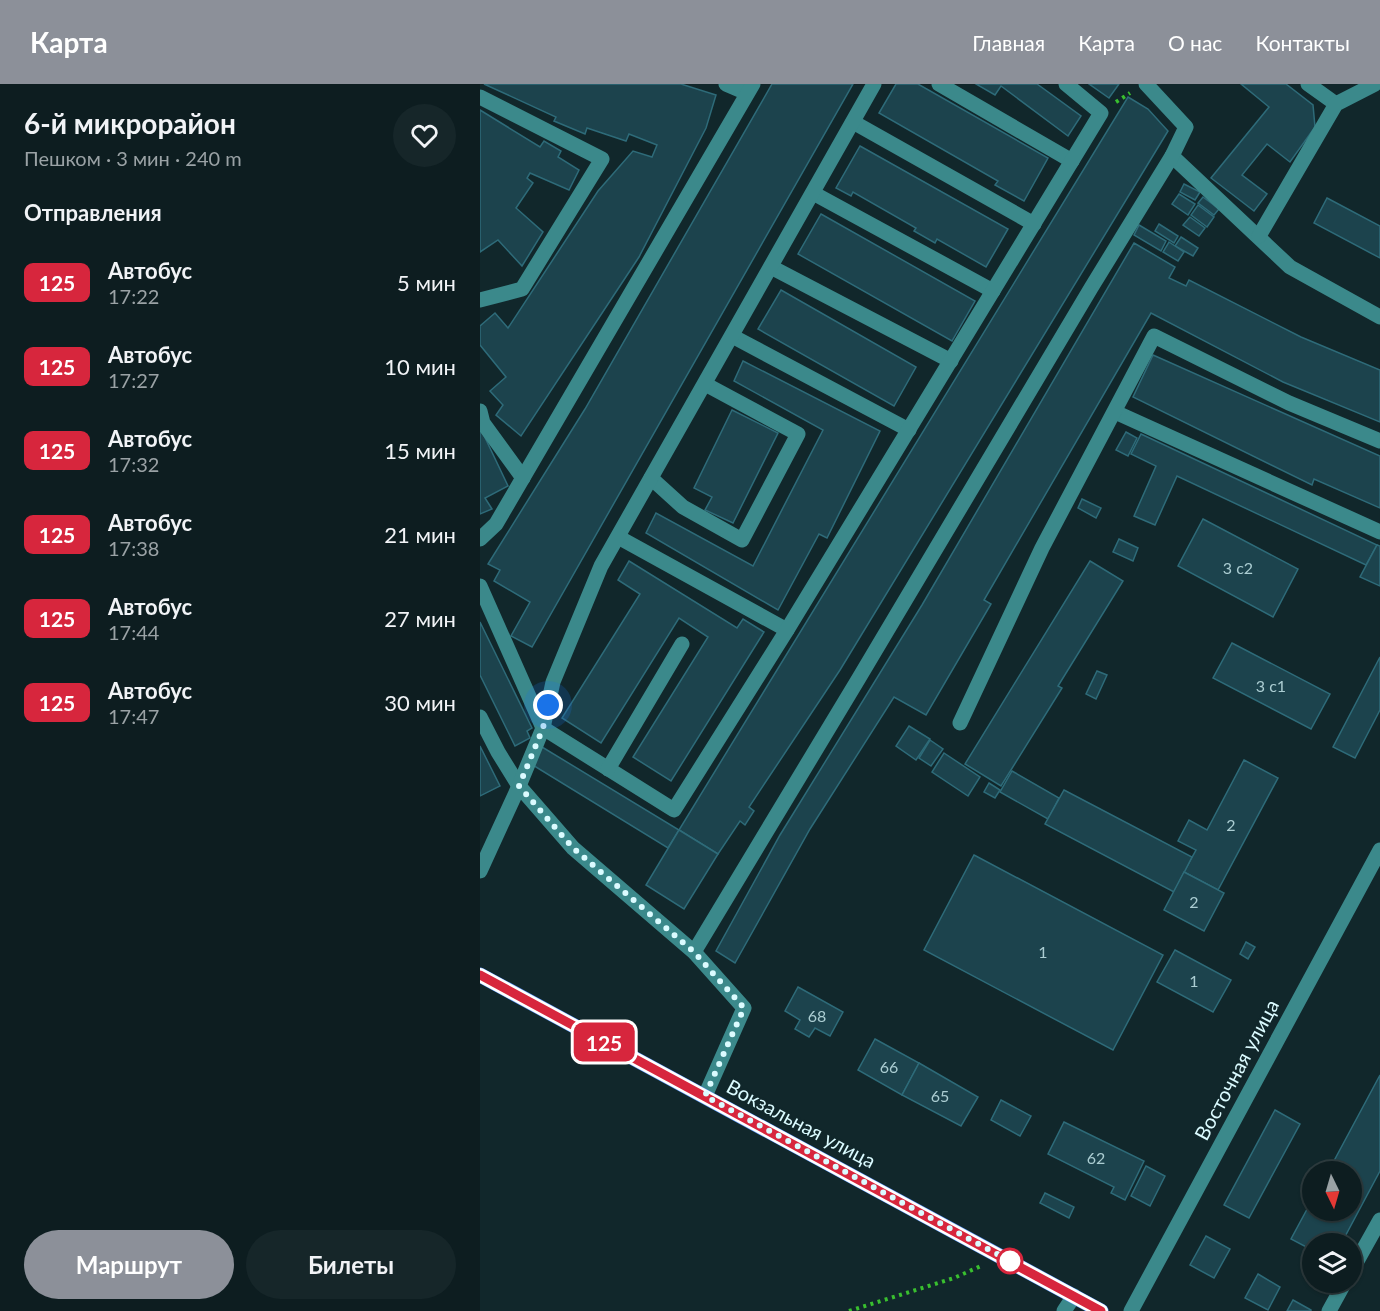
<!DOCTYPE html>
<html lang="ru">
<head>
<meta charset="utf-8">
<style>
	body { margin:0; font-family:Lato,sans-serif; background:#162629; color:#f1f3f6; height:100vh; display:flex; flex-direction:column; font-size:22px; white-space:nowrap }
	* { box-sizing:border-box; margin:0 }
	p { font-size:20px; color:#9aa2a5 }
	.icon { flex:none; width:33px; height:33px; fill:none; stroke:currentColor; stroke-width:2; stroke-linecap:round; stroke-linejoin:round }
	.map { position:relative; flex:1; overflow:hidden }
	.details { display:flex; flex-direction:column; background:#0d1d20; width:480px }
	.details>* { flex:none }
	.badge { padding:0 12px; border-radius:9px; font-size:21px; line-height:39px }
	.needle { width:39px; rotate:175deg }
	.fabs { position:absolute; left:822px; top:1077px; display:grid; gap:12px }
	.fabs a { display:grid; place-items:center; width:60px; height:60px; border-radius:50%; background:#0d1d20; box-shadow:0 2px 4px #0004,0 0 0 2px #2d3b3e; font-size:30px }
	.you { position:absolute; width:30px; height:30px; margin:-15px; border:4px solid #fff; border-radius:50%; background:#1a73e8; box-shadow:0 0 0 9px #1a73e833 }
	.map>.badge { position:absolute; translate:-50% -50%; box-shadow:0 0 0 3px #fff }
	h2 { padding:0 24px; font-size:22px; line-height:54px }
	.round { display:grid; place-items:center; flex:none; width:63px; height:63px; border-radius:32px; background:#162629 }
	.head { display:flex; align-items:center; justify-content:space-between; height:102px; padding:0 24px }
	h1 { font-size:28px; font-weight:700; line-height:45px }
	.cta { display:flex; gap:12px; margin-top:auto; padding:12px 24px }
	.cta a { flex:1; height:69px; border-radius:36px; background:#8c9099; color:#fff; font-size:24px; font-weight:700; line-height:69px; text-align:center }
	.cta a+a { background:#162629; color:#f1f3f6 }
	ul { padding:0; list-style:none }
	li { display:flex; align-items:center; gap:18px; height:84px; padding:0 24px }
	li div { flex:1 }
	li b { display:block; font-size:22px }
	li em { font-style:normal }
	li .badge { min-width:66px; font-weight:700; text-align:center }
	header { display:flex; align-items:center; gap:36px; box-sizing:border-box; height:84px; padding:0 30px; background:#8c9099; color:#fff }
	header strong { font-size:28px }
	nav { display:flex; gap:33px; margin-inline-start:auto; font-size:21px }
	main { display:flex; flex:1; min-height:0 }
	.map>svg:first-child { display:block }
</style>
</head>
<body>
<header>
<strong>Карта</strong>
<nav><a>Главная</a><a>Карта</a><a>О нас</a><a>Контакты</a></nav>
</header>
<main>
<section class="details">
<div class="head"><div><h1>6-й микрорайон</h1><p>Пешком · 3 мин · 240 m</p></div><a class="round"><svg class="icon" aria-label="heart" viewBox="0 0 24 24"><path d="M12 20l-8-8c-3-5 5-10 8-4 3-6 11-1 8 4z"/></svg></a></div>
<h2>Отправления</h2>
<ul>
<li><span class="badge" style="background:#d7263d;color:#fff">125</span><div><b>Автобус</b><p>17:22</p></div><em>5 мин</em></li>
<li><span class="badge" style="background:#d7263d;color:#fff">125</span><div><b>Автобус</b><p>17:27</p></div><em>10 мин</em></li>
<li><span class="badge" style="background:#d7263d;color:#fff">125</span><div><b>Автобус</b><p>17:32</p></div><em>15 мин</em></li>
<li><span class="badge" style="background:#d7263d;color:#fff">125</span><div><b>Автобус</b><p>17:38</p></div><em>21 мин</em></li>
<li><span class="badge" style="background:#d7263d;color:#fff">125</span><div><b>Автобус</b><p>17:44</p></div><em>27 мин</em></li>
<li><span class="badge" style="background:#d7263d;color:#fff">125</span><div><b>Автобус</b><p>17:47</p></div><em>30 мин</em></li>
</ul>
<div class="cta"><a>Маршрут</a><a>Билеты</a></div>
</section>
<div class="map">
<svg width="900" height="1227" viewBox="0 0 900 1227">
	<rect width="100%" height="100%" fill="#11272b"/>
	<g fill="#1c434d" stroke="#2e6b79" stroke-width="1.5">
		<polygon points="4,0 201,0 236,11 226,44 159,173 41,352 16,331 23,321 10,307 26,293 0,261 0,242 15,229 28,244 118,107 153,67 172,73 177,61 149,50 146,57 107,44 105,50 74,37 76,33"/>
		<polygon points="292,0 373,0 52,563 31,552 50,518 14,497 20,486 8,480 105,325"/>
		<polygon points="416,0 438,0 568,74 544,117 515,101 518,97 399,29"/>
		<polygon points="496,0 557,0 601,32 588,52 521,2 515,11"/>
		<polygon points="609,0 639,0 629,14"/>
		<polygon points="761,0 806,0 833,21 835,43 810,78 787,60 762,91 787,110 774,127 731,94 789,23"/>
		<polygon points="648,13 668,25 688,47 360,586 269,723 274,727 265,741 260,737 238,770 199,746"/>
		<polygon points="0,26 60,63 64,57 81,67 78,73 99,86 89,106 50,89 47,94 53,99 36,124 63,148 42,182 18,156 0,168"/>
		<polygon points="380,62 528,145 506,183 457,155 455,159 434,147 436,144 373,108 371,112 356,104"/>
		<polygon points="704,100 720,108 715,116 700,108"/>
		<polygon points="699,110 715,120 708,131 692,120"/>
		<polygon points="723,113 739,125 734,131 718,119"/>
		<polygon points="847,114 900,142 900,174 834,139"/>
		<polygon points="718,121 734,133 727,143 711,131"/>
		<polygon points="341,130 495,217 472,257 318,170"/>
		<polygon points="710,133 725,144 719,152 703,141"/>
		<polygon points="679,140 698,152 694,159 675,147"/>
		<polygon points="659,141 686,157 681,167 654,151"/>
		<polygon points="701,153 718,164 713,172 695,162"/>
		<polygon points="689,158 704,168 698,177 683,168"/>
		<polygon points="654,159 695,183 689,194 706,202 709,196 821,253 900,286 900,338 803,298 671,229 504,516 511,520 446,631 414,613 330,745 255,879 236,867 300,751 442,521"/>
		<polygon points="301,206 436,283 414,322 278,245"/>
		<polygon points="673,271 900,372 900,424 834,395 832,401 653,313"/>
		<polygon points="263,277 400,347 347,454 339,450 298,526 166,449 176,429 273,482 343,346 254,297"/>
		<polygon points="252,326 298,349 253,439 225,426 232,413 214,404"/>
		<polygon points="0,343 28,402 5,414 12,425 0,430"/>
		<polygon points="646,348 657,354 648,372 636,366"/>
		<polygon points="661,350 897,461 886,481 697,392 675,441 654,432 676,382 651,370"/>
		<polygon points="602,415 621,424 616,434 598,424"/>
		<polygon points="723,435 818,485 793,533 698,482"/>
		<polygon points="639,455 658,464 653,477 633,468"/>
		<polygon points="897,461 900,462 900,502 880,493"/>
		<polygon points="149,477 257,544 263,535 284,548 191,697 153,673 228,553 199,534 121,659 82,634 160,510 138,496"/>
		<polygon points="610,477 643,497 578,602 582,604 521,702 485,680"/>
		<polygon points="0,538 52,644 47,647 50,654 35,662 0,591"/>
		<polygon points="752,559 850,610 831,645 733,594"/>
		<polygon points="900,573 900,626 875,674 853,663"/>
		<polygon points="617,587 627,591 616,615 606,610"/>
		<polygon points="429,642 450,655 436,676 416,662"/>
		<polygon points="450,656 463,665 451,682 439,674"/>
		<polygon points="0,662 20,702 0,712"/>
		<polygon points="62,663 199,746 188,764 51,680"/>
		<polygon points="464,669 500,693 488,712 452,688"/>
		<polygon points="764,676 798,694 738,806 704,788 716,766 698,757 709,736 727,746"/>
		<polygon points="532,687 579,714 568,735 520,708"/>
		<polygon points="509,699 520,706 515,714 504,708"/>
		<polygon points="584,706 712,773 694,808 565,740"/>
		<polygon points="199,746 238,770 204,825 166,801"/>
		<polygon points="494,771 683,871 633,966 444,866"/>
		<polygon points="704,788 744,809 724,847 684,826"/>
		<polygon points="766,858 775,863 768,875 760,870"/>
		<polygon points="695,866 751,896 733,928 677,898"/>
		<polygon points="318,903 363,928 350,952 335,944 329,953 315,945 320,936 305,927"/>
		<polygon points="395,955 439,979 422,1011 378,986"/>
		<polygon points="439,979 498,1013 481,1042 422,1011"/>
		<polygon points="900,991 900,1087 861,1160 832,1160 832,1166 811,1155 832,1116 832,1126 872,1126 872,1088 848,1088"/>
		<polygon points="521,1016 551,1032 540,1052 511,1036"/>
		<polygon points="795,1026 820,1040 769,1134 744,1121"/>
		<polygon points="584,1038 664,1077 645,1116 631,1109 634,1103 568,1070"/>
		<polygon points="666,1082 685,1092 670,1122 651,1112"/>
		<polygon points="565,1109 594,1123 589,1134 560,1119"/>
		<polygon points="726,1152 750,1165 734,1194 710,1181"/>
		<polygon points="778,1190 800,1203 788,1226 765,1214"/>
		<polygon points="813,1216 831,1226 831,1227 807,1227"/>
	</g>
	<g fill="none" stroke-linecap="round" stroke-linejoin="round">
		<g stroke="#39bf2f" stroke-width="4" stroke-dasharray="3 4.5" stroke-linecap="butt">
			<polyline points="636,18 650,9"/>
			<polyline points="369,1227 474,1194 501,1182"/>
		</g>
		<g stroke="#3b898b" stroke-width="15">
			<polyline points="246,0 267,9"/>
			<polyline points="459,0 592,77"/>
			<polyline points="828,0 856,20"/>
			<polyline points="0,13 122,75 42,205 0,216"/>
			<polyline points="373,38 554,140"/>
			<polyline points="692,72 810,183 900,233"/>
			<polyline points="333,109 513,207"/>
			<polyline points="779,152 856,20 895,0"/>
			<polyline points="291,183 471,277"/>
			<polyline points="252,252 429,346"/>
			<polyline points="0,327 3,339 43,394"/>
			<polyline points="635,328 900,448"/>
			<polyline points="171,394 203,423 262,456 318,350 225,300"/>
			<polyline points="138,453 307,546"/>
			<polyline points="0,455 16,440 273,0"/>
			<polyline points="0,502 63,644 194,726 307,546 621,29 586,0"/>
			<polyline points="0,633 18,668 39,702 93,764 214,868 264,924 225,1012"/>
			<polyline points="480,639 562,464 674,252 809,319 900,357"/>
			<polyline points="128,685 202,560"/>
			<polyline points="0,787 39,702 63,644 73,598 121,482 394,0"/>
			<polyline points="214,868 379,594 611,204 692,72 706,43 666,0"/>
			<polyline points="872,1186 900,1136"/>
			<polyline points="584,1227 594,1212"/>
			<polyline points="651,1227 900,766"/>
			<polyline points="849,1227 865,1198"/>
		</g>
		<polyline stroke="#629eff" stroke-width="15" points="0,891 621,1227"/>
	</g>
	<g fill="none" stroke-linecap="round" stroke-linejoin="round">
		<g stroke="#fff" stroke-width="14">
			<polyline id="line" points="0,891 621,1227"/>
		</g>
		<use href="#line" stroke="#d7263d" stroke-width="9"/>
		<polyline stroke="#dbfbff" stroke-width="6" stroke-dasharray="0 10.8" points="68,621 63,644 39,702 93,764 214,868 264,924 225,1012 530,1177"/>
	</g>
	<circle fill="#fff" stroke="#d7263d" stroke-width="3" cx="530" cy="1177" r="12"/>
	<g text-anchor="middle" stroke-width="4.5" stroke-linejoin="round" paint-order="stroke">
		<g font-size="16" fill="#abcdd2">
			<text x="758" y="490">3 с2</text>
			<text x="791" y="608">3 с1</text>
			<text x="751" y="747">2</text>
			<text x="714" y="824">2</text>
			<text x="563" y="874">1</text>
			<text x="714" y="903">1</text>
			<text x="337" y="938">68</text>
			<text x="409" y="989">66</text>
			<text x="460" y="1018">65</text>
			<text x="616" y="1080">62</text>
		</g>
		<g font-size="20" fill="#dbfbff" stroke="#11272b">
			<text transform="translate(757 986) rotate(-62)" y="7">Восточная улица</text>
			<text transform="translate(321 1040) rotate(28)" y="7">Вокзальная улица</text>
		</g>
	</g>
</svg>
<div class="fabs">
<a><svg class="needle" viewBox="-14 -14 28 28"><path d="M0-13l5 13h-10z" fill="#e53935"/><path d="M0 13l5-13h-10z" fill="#9aa2a5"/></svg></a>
<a><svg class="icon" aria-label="layers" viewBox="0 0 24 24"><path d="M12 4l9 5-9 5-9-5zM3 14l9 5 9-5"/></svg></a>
</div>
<div class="you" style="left:68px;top:621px"></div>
<b class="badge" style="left:124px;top:958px;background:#d7263d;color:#fff">125</b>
</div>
</main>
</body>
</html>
